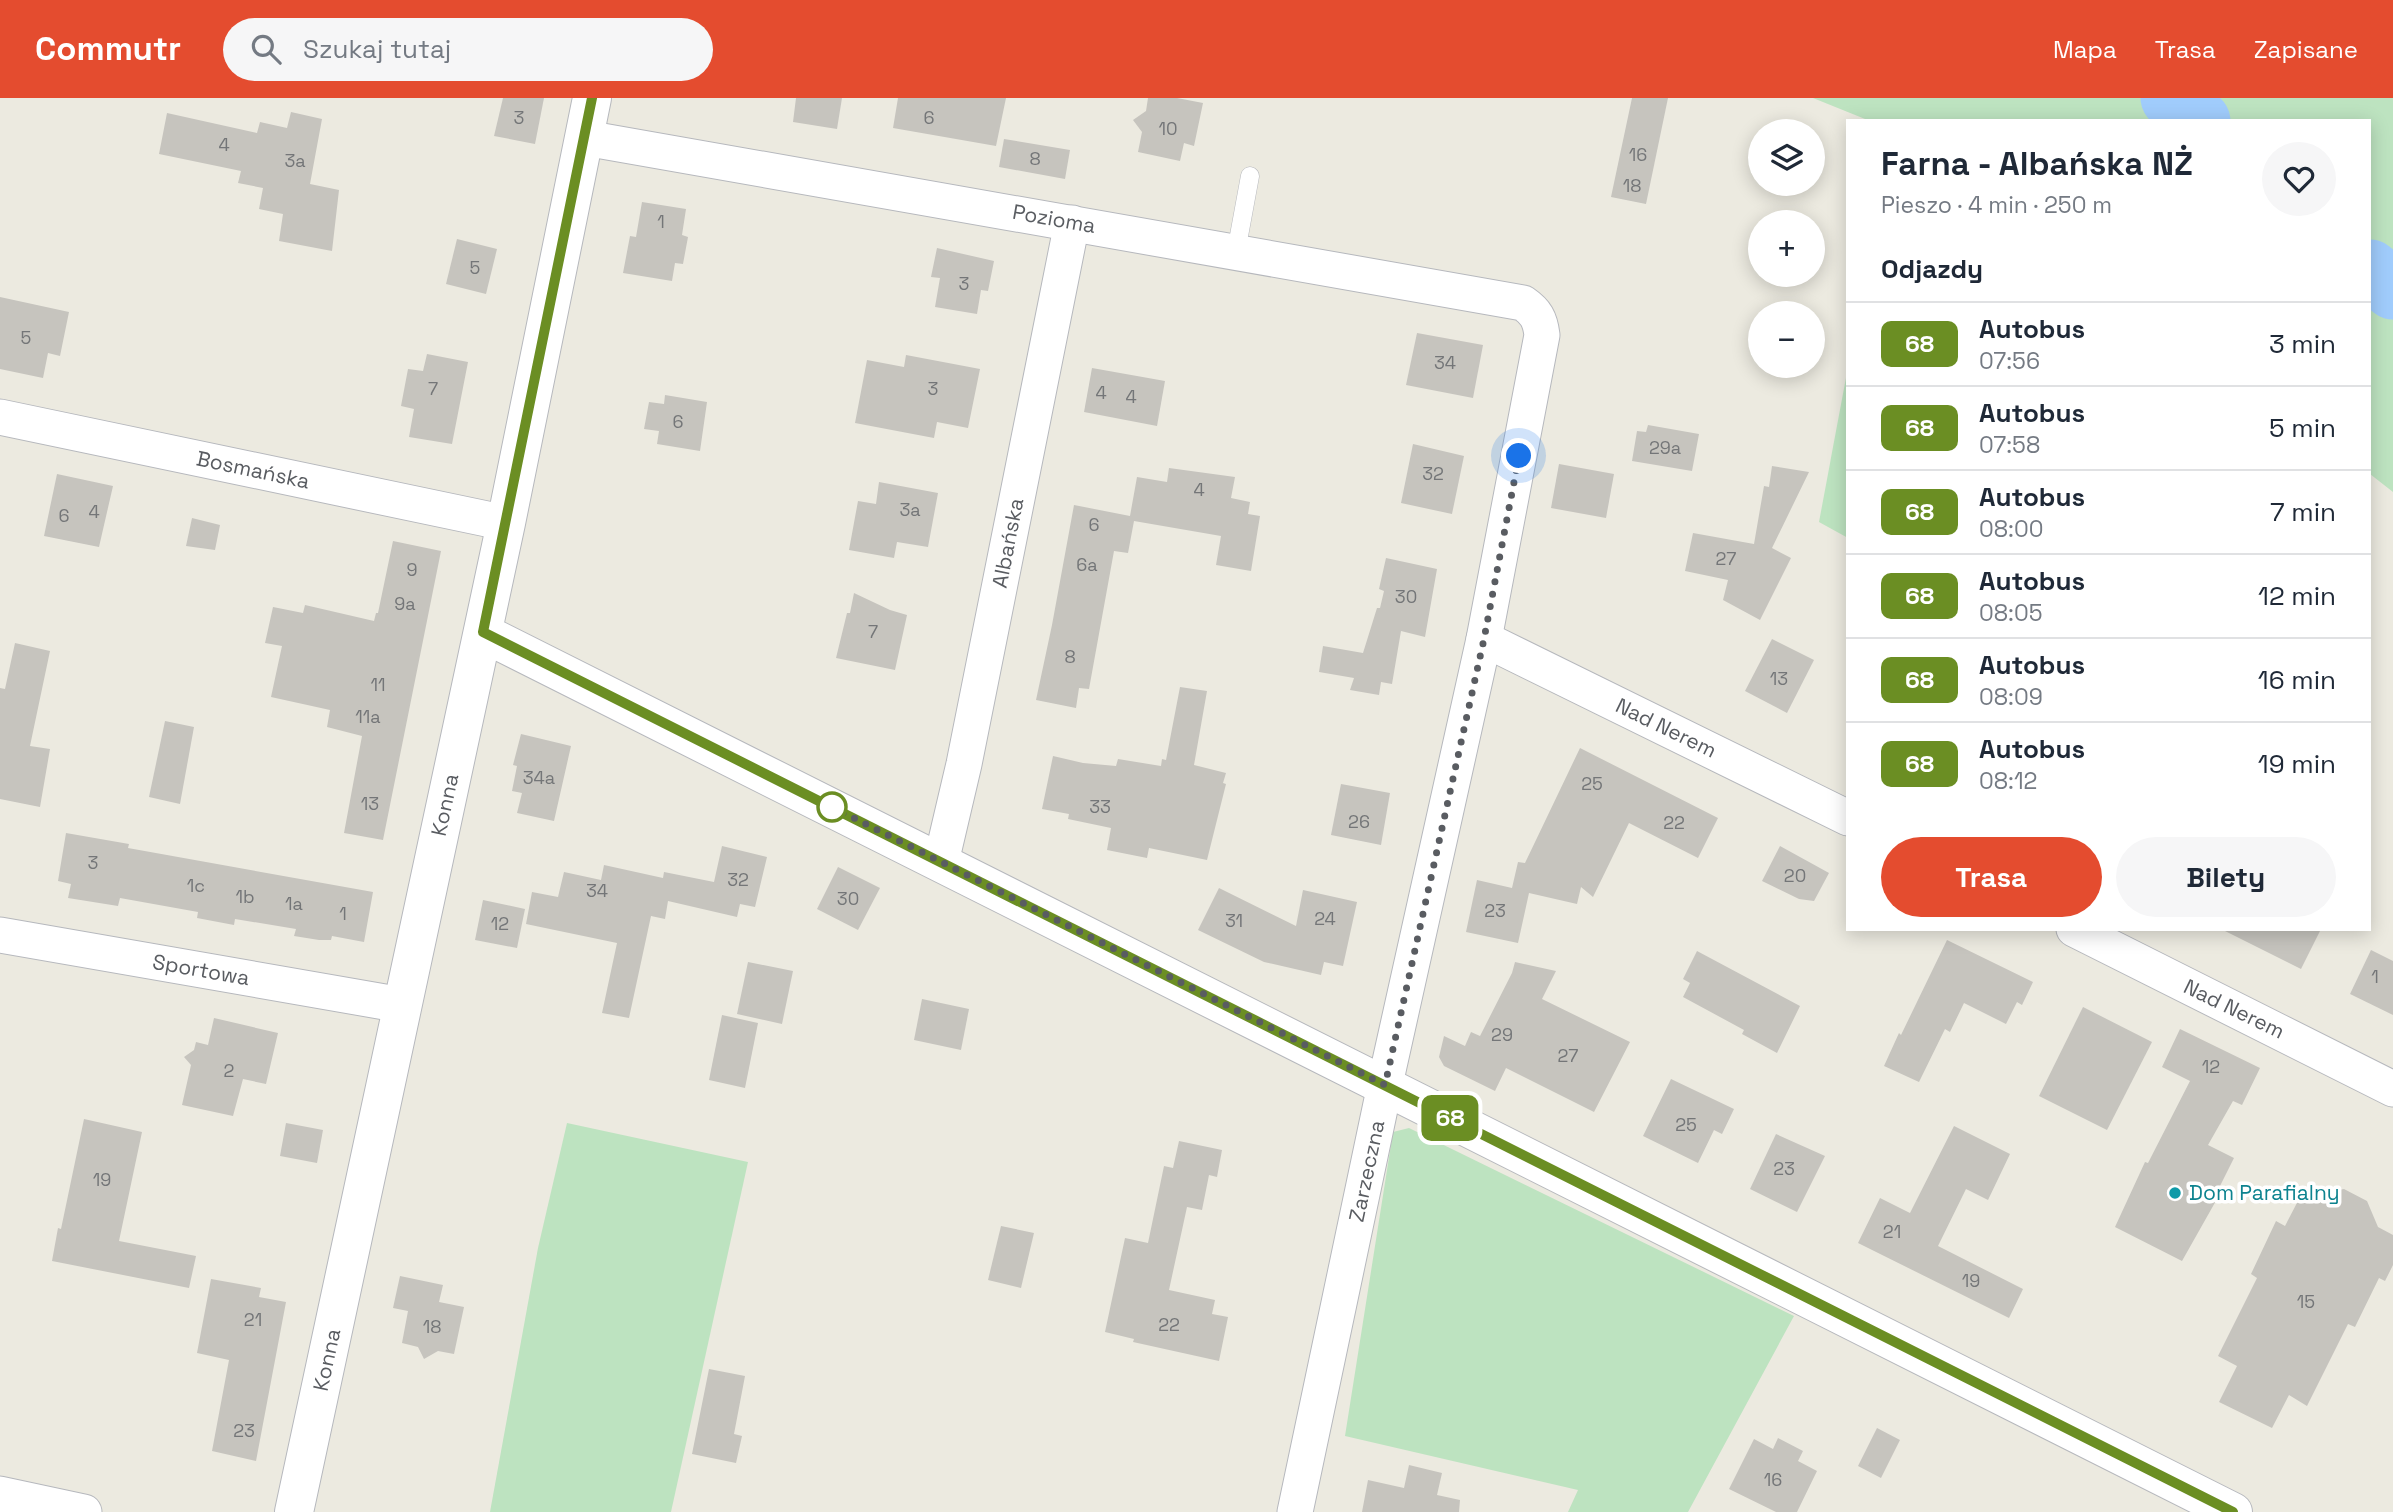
<!DOCTYPE html>
<html lang="pl">
<head>
<meta charset="utf-8">
<style>
	body { margin:0; font-family:"Space Grotesk",sans-serif; background:#f6f6f7; color:#1f2937; height:100vh; display:flex; flex-direction:column; font-size:26px; white-space:nowrap }
	* { box-sizing:border-box; margin:0 }
	p { font-size:23px; color:#747a83 }
	.icon { flex:none; width:38px; height:38px; fill:none; stroke:currentColor; stroke-width:2; stroke-linecap:round; stroke-linejoin:round }
	.map { position:relative; flex:1; overflow:hidden }
	.details { position:absolute; left:1846px; top:21px; width:525px; height:812px; display:flex; flex-direction:column; background:#fff; border-radius:0px; box-shadow:0 4px 18px #0003 }
	.details>* { flex:none }
	.badge { padding:0 14px; border-radius:10px; font-size:24px; line-height:46px }
	.tools { position:absolute; left:1748px; top:21px; display:grid; gap:14px }
	.tools a { display:grid; place-items:center; width:77px; height:77px; border-radius:50%; background:#fff; box-shadow:0 4px 18px #0003; font-size:35px }
	.you { position:absolute; width:35px; height:35px; margin:-18px; border:5px solid #fff; border-radius:50%; background:#1a73e8; box-shadow:0 0 0 10px #1a73e833 }
	.map>.badge { position:absolute; translate:-50% -50%; box-shadow:0 0 0 4px #fff }
	h2 { padding:0 35px; font-size:26px; line-height:63px }
	.round { display:grid; place-items:center; flex:none; width:74px; height:74px; border-radius:37px; background:#f6f6f7 }
	.headline { display:flex; align-items:center; justify-content:space-between; height:119px; padding:0 35px }
	h1 { font-size:33px; font-weight:600; line-height:52px }
	.button { display:flex; gap:14px; margin-top:auto; padding:14px 35px }
	.button a { flex:1; height:80px; border-radius:42px; background:#e44c2f; color:#fff; font-size:28px; font-weight:600; line-height:80px; text-align:center }
	.button a+a { background:#f6f6f7; color:#1f2937 }
	ul { padding:0; list-style:none }
	li { display:flex; align-items:center; gap:21px; height:84px; padding:0 35px; border-top:2px solid #e0e1e3 }
	li div { flex:1 }
	li b { display:block; font-size:26px }
	li em { font-style:normal }
	li .badge { min-width:77px; font-weight:700; text-align:center }
	header { display:flex; align-items:center; gap:42px; box-sizing:border-box; height:98px; padding:0 35px; background:#e44c2f; color:#fff }
	header strong { font-size:33px }
	nav { display:flex; gap:38px; margin-inline-start:auto; font-size:24px }
	.search { width:490px; height:63px; background:#f6f6f7; display:flex; align-items:center; gap:18px; box-sizing:border-box; padding:0 24px; border-radius:38px; color:#747a83; font-size:26px }
	.map>svg:first-child { display:block }
</style>
</head>
<body>
<header>
<strong>Commutr</strong>
<div class="search"><svg class="icon" aria-label="search" viewBox="0 0 24 24"><circle cx="10" cy="10" r="6"/><path d="M15 15l6 6"/></svg>Szukaj tutaj</div>
<nav><a>Mapa</a><a>Trasa</a><a>Zapisane</a></nav>
</header>
<div class="map">
<svg width="2393" height="1414" viewBox="0 0 2393 1414">
	<rect width="100%" height="100%" fill="#eceae0"/>
	<g fill="#bde3c0">
		<polygon points="1813,0 2393,0 2393,394 2370,376 2370,23 1870,23"/>
		<polygon points="1848,269 1848,440 1819,424"/>
		<polygon points="567,1025 748,1064 671,1414 490,1414 538,1150"/>
		<polygon points="1409,1030 1794,1218 1688,1414 1568,1414 1578,1392 1345,1338 1393,1034"/>
	</g>
	<g fill="none" stroke-linecap="round" stroke-linejoin="round">
		<g stroke="#a0ccfc" stroke-width="61">
			<polyline points="2171,0 2200,23"/>
			<polyline points="2370,172 2393,191"/>
		</g>
	</g>
	<g fill="#c6c4be">
		<polygon points="503,0 544,0 535,46 494,38"/>
		<polygon points="796,0 842,0 837,31 793,24"/>
		<polygon points="898,0 1006,0 996,48 893,30"/>
		<polygon points="1148,0 1177,0 1203,5 1194,48 1184,45 1180,63 1138,54 1142,34 1133,22 1146,13"/>
		<polygon points="1632,0 1668,0 1646,106 1611,99"/>
		<polygon points="291,14 322,21 310,86 339,92 332,153 279,143 283,116 259,111 263,90 238,85 241,73 159,56 167,15 257,35 260,24 287,30"/>
		<polygon points="1004,41 1070,52 1065,81 999,69"/>
		<polygon points="642,104 686,111 682,137 688,139 683,166 675,165 672,183 623,175 630,138 636,139"/>
		<polygon points="457,141 497,151 486,196 446,186"/>
		<polygon points="937,150 994,163 988,193 981,192 977,216 935,209 940,180 931,179"/>
		<polygon points="0,199 69,214 60,258 48,255 43,280 0,271"/>
		<polygon points="1417,235 1483,247 1473,300 1406,287"/>
		<polygon points="427,256 468,264 452,346 409,339 414,311 401,308 408,271 423,273"/>
		<polygon points="906,257 980,271 968,330 937,324 934,340 855,325 867,262 904,269"/>
		<polygon points="1092,270 1165,283 1157,328 1084,314"/>
		<polygon points="665,297 707,304 700,353 657,346 659,333 644,331 649,304 664,306"/>
		<polygon points="1648,327 1699,336 1692,373 1632,363 1637,333 1646,334"/>
		<polygon points="1413,346 1464,358 1452,416 1401,405"/>
		<polygon points="1559,366 1614,376 1606,420 1551,410"/>
		<polygon points="1772,368 1809,374 1772,450 1791,460 1760,522 1723,502 1728,482 1685,473 1693,435 1754,446 1764,388 1769,389"/>
		<polygon points="1169,370 1235,379 1231,400 1250,404 1248,416 1260,418 1251,473 1216,467 1221,438 1134,423 1128,455 1114,453 1089,591 1079,590 1076,610 1036,602 1052,527 1074,407 1130,418 1137,379 1167,384"/>
		<polygon points="57,376 113,388 99,449 44,438"/>
		<polygon points="879,384 938,395 928,449 897,444 894,460 849,452 858,403 876,406"/>
		<polygon points="192,420 220,427 215,452 186,448"/>
		<polygon points="393,443 441,453 383,742 344,735 362,638 327,629 330,612 271,599 282,548 265,545 273,509 303,515 305,507 374,523 376,515 378,515"/>
		<polygon points="1386,460 1437,471 1425,539 1401,533 1392,586 1381,584 1379,597 1350,592 1354,580 1319,574 1323,548 1363,555 1377,510 1380,510 1384,493 1379,491"/>
		<polygon points="854,495 890,512 907,517 895,572 836,560 847,515 850,515"/>
		<polygon points="1772,541 1814,562 1787,615 1745,593"/>
		<polygon points="15,545 50,553 30,648 50,651 40,709 0,701 0,590 5,591"/>
		<polygon points="1180,589 1207,593 1194,667 1226,675 1223,685 1226,686 1207,762 1149,750 1147,760 1107,752 1111,730 1068,721 1069,716 1042,711 1053,658 1083,665 1116,668 1118,661 1161,668 1162,661 1166,662"/>
		<polygon points="165,623 194,629 180,706 149,699"/>
		<polygon points="521,636 571,648 554,723 517,715 522,695 512,693 517,668 513,667"/>
		<polygon points="1580,650 1718,720 1698,760 1629,725 1593,799 1581,789 1577,806 1529,795 1518,845 1466,834 1477,782 1512,790 1518,764 1525,765"/>
		<polygon points="1341,686 1390,695 1381,747 1331,737"/>
		<polygon points="66,735 129,746 128,750 373,794 364,844 332,838 331,842 319,842 294,838 296,831 235,821 234,827 197,820 198,814 120,800 118,808 68,800 71,786 58,783"/>
		<polygon points="722,748 767,759 755,809 740,806 737,819 668,803 665,821 651,818 629,920 602,915 617,845 526,826 532,794 558,799 564,774 601,782 604,767 663,780 664,774 714,784"/>
		<polygon points="1780,748 1829,775 1814,803 1799,801 1762,783"/>
		<polygon points="838,769 880,790 858,832 817,811"/>
		<polygon points="1219,790 1296,828 1303,792 1357,804 1343,868 1324,864 1321,877 1264,864 1198,832"/>
		<polygon points="483,802 525,811 517,850 475,842"/>
		<polygon points="2221,831 2321,831 2301,871"/>
		<polygon points="1947,842 2033,884 2022,907 2017,904 2006,926 1964,905 1950,934 1945,931 1919,984 1884,968 1899,935 1901,937"/>
		<polygon points="2371,852 2393,863 2393,917 2350,896"/>
		<polygon points="1697,853 1800,908 1777,955 1742,936 1744,932 1683,899 1690,885 1683,881"/>
		<polygon points="748,864 793,873 782,926 737,916"/>
		<polygon points="1515,864 1556,873 1542,901 1630,944 1594,1014 1506,970 1495,993 1444,968 1439,959 1444,938 1465,948 1471,934 1480,938 1512,875"/>
		<polygon points="922,901 969,911 961,952 914,942"/>
		<polygon points="2083,909 2152,944 2107,1032 2039,998"/>
		<polygon points="722,917 758,925 745,990 709,982"/>
		<polygon points="214,920 278,935 266,986 243,981 233,1018 182,1007 191,967 184,959 194,952 196,944 208,947"/>
		<polygon points="2180,931 2260,970 2242,1007 2233,1003 2208,1047 2234,1060 2214,1100 2217,1101 2182,1163 2115,1129 2145,1064 2148,1065 2190,983 2162,969"/>
		<polygon points="1671,981 1734,1011 1722,1036 1714,1032 1698,1065 1643,1038"/>
		<polygon points="84,1021 142,1034 119,1143 196,1158 189,1190 52,1163 58,1130 61,1131"/>
		<polygon points="286,1025 323,1032 317,1065 280,1058"/>
		<polygon points="1954,1028 2010,1056 1988,1102 1966,1091 1938,1148 2023,1191 2009,1220 1858,1145 1880,1100 1910,1115"/>
		<polygon points="1776,1036 1825,1058 1797,1114 1750,1091"/>
		<polygon points="1179,1043 1222,1052 1217,1079 1209,1077 1202,1112 1187,1109 1169,1192 1215,1202 1212,1216 1228,1219 1219,1263 1133,1244 1134,1241 1105,1234 1125,1140 1148,1145 1164,1068 1173,1070"/>
		<polygon points="2319,1091 2322,1095 2344,1091 2367,1103 2378,1129 2393,1137 2393,1167 2385,1183 2379,1180 2355,1229 2348,1226 2307,1308 2289,1297 2272,1330 2219,1304 2237,1268 2218,1258 2257,1180 2251,1176 2276,1123 2285,1128 2299,1101"/>
		<polygon points="1001,1128 1034,1135 1021,1190 988,1182"/>
		<polygon points="400,1178 443,1187 439,1204 464,1209 454,1256 438,1253 424,1261 418,1249 402,1245 408,1213 393,1210"/>
		<polygon points="211,1181 261,1190 259,1199 286,1204 256,1363 212,1353 229,1262 197,1255"/>
		<polygon points="709,1271 745,1278 734,1336 742,1338 736,1365 692,1356"/>
		<polygon points="1877,1330 1900,1342 1881,1380 1858,1368"/>
		<polygon points="1778,1340 1803,1353 1798,1363 1817,1373 1797,1414 1776,1414 1729,1391 1754,1341 1773,1351"/>
		<polygon points="1409,1367 1442,1375 1437,1397 1460,1402 1459,1414 1362,1414 1368,1382 1404,1390"/>
	</g>
	<g fill="none" stroke-linecap="round" stroke-linejoin="round">
		<g stroke="#b6b8bd" stroke-width="19">
			<polyline id="service" points="1236,154 1250,78"/>
		</g>
		<g stroke="#b6b8bd" stroke-width="37">
			<g id="minor">
				<path d="M585,40L1523,205C1536,214 1540,221 1542,237L1484,541L1389,968L1295,1414"/>
				<polyline points="0,319 506,425"/>
				<polyline points="1484,541 1848,720"/>
				<polyline points="941,764 964,666 1072,125"/>
				<polyline points="2074,831 2393,991"/>
				<polyline points="0,837 402,907"/>
				<polyline points="0,1396 84,1414"/>
			</g>
		</g>
		<g stroke="#b6b8bd" stroke-width="40">
			<g id="tertiary">
				<polyline points="483,535 2233,1414"/>
				<polyline points="294,1414 506,425 592,0"/>
			</g>
		</g>
		<use href="#service" stroke="#fff" stroke-width="18"/>
		<use href="#minor" stroke="#fff" stroke-width="35"/>
		<use href="#tertiary" stroke="#fff" stroke-width="38"/>
	</g>
	<g fill="none" stroke-linecap="round" stroke-linejoin="round">
		<g stroke="#fff" stroke-width="16">
			<polyline id="line" points="592,0 483,534 2233,1414"/>
		</g>
		<use href="#line" stroke="#6b8e23" stroke-width="10"/>
		<polyline stroke="#595c61" stroke-width="7" stroke-dasharray="0 12.6" points="832,709 1385,987 1484,541 1519,358"/>
	</g>
	<circle fill="#fff" stroke="#6b8e23" stroke-width="3.5" cx="832" cy="709" r="14"/>
	<circle fill="#0f9aa8" stroke="#fff" stroke-width="2.5" cx="2175" cy="1095" r="7"/>
	<g text-anchor="middle" stroke-width="7" stroke-linejoin="round" paint-order="stroke">
		<g font-size="18" fill="#747678">
			<text x="519" y="26">3</text>
			<text x="929" y="26">6</text>
			<text x="1168" y="37">10</text>
			<text x="224" y="53">4</text>
			<text x="1638" y="63">16</text>
			<text x="1035" y="67">8</text>
			<text x="295" y="69">3a</text>
			<text x="1632" y="94">18</text>
			<text x="661" y="130">1</text>
			<text x="475" y="176">5</text>
			<text x="964" y="192">3</text>
			<text x="26" y="246">5</text>
			<text x="1445" y="271">34</text>
			<text x="433" y="297">7</text>
			<text x="933" y="297">3</text>
			<text x="1101" y="301">4</text>
			<text x="1131" y="305">4</text>
			<text x="678" y="330">6</text>
			<text x="1665" y="356">29a</text>
			<text x="1433" y="382">32</text>
			<text x="1199" y="398">4</text>
			<text x="910" y="418">3a</text>
			<text x="94" y="420">4</text>
			<text x="64" y="424">6</text>
			<text x="1094" y="433">6</text>
			<text x="1726" y="467">27</text>
			<text x="1087" y="473">6a</text>
			<text x="412" y="478">9</text>
			<text x="1406" y="505">30</text>
			<text x="405" y="512">9a</text>
			<text x="873" y="540">7</text>
			<text x="1070" y="565">8</text>
			<text x="1779" y="587">13</text>
			<text x="378" y="593">11</text>
			<text x="368" y="625">11a</text>
			<text x="539" y="686">34a</text>
			<text x="1592" y="692">25</text>
			<text x="370" y="712">13</text>
			<text x="1100" y="715">33</text>
			<text x="1359" y="730">26</text>
			<text x="1674" y="731">22</text>
			<text x="93" y="771">3</text>
			<text x="1795" y="784">20</text>
			<text x="738" y="788">32</text>
			<text x="196" y="794">1c</text>
			<text x="597" y="799">34</text>
			<text x="245" y="805">1b</text>
			<text x="848" y="807">30</text>
			<text x="294" y="812">1a</text>
			<text x="1495" y="819">23</text>
			<text x="343" y="822">1</text>
			<text x="1325" y="827">24</text>
			<text x="1234" y="829">31</text>
			<text x="500" y="832">12</text>
			<text x="2375" y="885">1</text>
			<text x="1502" y="943">29</text>
			<text x="1568" y="964">27</text>
			<text x="2211" y="975">12</text>
			<text x="229" y="979">2</text>
			<text x="1686" y="1033">25</text>
			<text x="1784" y="1077">23</text>
			<text x="102" y="1088">19</text>
			<text x="1892" y="1140">21</text>
			<text x="1971" y="1189">19</text>
			<text x="2306" y="1210">15</text>
			<text x="253" y="1228">21</text>
			<text x="1169" y="1233">22</text>
			<text x="432" y="1235">18</text>
			<text x="244" y="1339">23</text>
			<text x="1773" y="1388">16</text>
		</g>
		<g font-size="21" fill="#595c61" stroke="#fff">
			<text transform="translate(1054 121) rotate(10)" y="7">Pozioma</text>
			<text transform="translate(253 372) rotate(12)" y="7">Bosmańska</text>
			<text transform="translate(1008 445) rotate(-79)" y="7">Albańska</text>
			<text transform="translate(1666 630) rotate(26)" y="7">Nad Nerem</text>
			<text transform="translate(445 707) rotate(-78)" y="7">Konna</text>
			<text transform="translate(201 872) rotate(10)" y="7">Sportowa</text>
			<text transform="translate(2234 911) rotate(26)" y="7">Nad Nerem</text>
			<text transform="translate(1367 1073) rotate(-78)" y="7">Zarzeczna</text>
			<text transform="translate(327 1262) rotate(-78)" y="7">Konna</text>
		</g>
		<g font-size="21" fill="#0d838f" stroke="#fff" text-anchor="start">
			<text x="2189" y="1102">Dom Parafialny</text>
		</g>
	</g>
</svg>
<div class="tools">
<a><svg class="icon" aria-label="layers" viewBox="0 0 24 24"><path d="M12 4l9 5-9 5-9-5zM3 14l9 5 9-5"/></svg></a>
<a>+</a>
<a>−</a>
</div>
<div class="you" style="left:1519px;top:358px"></div>
<b class="badge" style="left:1450px;top:1020px;background:#6b8e23;color:#fff">68</b>
<section class="details">
<div class="headline"><div><h1>Farna - Albańska NŻ</h1><p>Pieszo · 4 min · 250 m</p></div><a class="round"><svg class="icon" aria-label="heart" viewBox="0 0 24 24"><path d="M12 20l-8-8c-3-5 5-10 8-4 3-6 11-1 8 4z"/></svg></a></div>
<h2>Odjazdy</h2>
<ul>
<li><span class="badge" style="background:#6b8e23;color:#fff">68</span><div><b>Autobus</b><p>07:56</p></div><em>3 min</em></li>
<li><span class="badge" style="background:#6b8e23;color:#fff">68</span><div><b>Autobus</b><p>07:58</p></div><em>5 min</em></li>
<li><span class="badge" style="background:#6b8e23;color:#fff">68</span><div><b>Autobus</b><p>08:00</p></div><em>7 min</em></li>
<li><span class="badge" style="background:#6b8e23;color:#fff">68</span><div><b>Autobus</b><p>08:05</p></div><em>12 min</em></li>
<li><span class="badge" style="background:#6b8e23;color:#fff">68</span><div><b>Autobus</b><p>08:09</p></div><em>16 min</em></li>
<li><span class="badge" style="background:#6b8e23;color:#fff">68</span><div><b>Autobus</b><p>08:12</p></div><em>19 min</em></li>
</ul>
<div class="button"><a>Trasa</a><a>Bilety</a></div>
</section>
</div>
</body>
</html>
